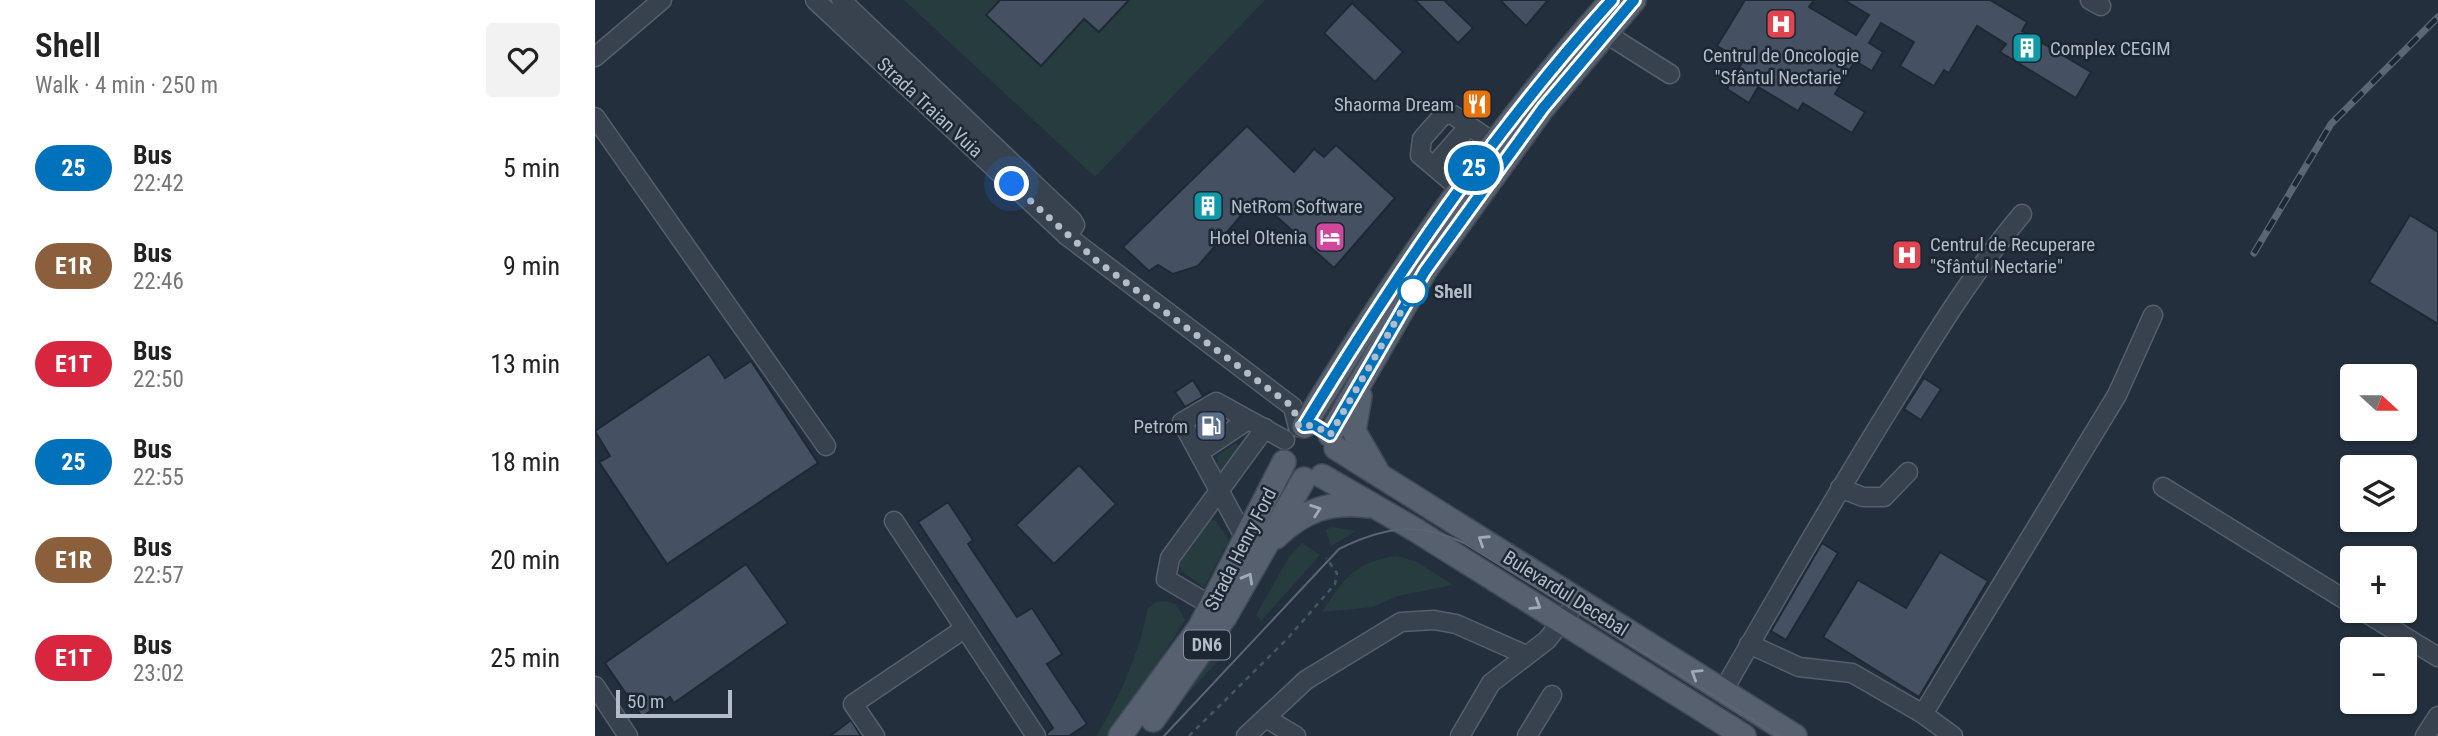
<!DOCTYPE html>
<html lang="en">
<head>
<meta charset="utf-8">
<style>
	body { margin:0; font-family:"Roboto Condensed",sans-serif; background:#f2f2f2; color:#222; height:100vh; display:flex; flex-direction:column; font-size:26px; white-space:nowrap }
	* { box-sizing:border-box; margin:0 }
	p { font-size:23px; color:#767676 }
	.icon { flex:none; width:38px; height:38px; fill:none; stroke:currentColor; stroke-width:2; stroke-linecap:round; stroke-linejoin:round }
	.map { position:relative; flex:1; overflow:hidden }
	.sheet { display:flex; flex-direction:column; background:#fff; width:595px }
	.sheet>* { flex:none }
	.badge { padding:0 14px; border-radius:23px; font-size:24px; line-height:46px }
	.needle { width:46px; rotate:111deg }
	.buttons { position:absolute; left:1745px; top:364px; display:grid; gap:14px }
	.buttons a { display:grid; place-items:center; width:77px; height:77px; border-radius:7px; background:#fff; box-shadow:0 2px 5px #0004; font-size:35px }
	.scale { position:absolute; left:21px; bottom:18px; width:116px; box-sizing:border-box; padding-left:7px; border:4px solid #b4bcc9; border-top:0; font-size:19px; line-height:24px; white-space:nowrap; color:#b4bcc9; -webkit-text-stroke:5px #1d2633; paint-order:stroke }
	.you { position:absolute; width:35px; height:35px; margin:-18px; border:5px solid #fff; border-radius:50%; background:#1a73e8; box-shadow:0 0 0 10px #1a73e833 }
	.map>.badge { position:absolute; translate:-50% -50%; box-shadow:0 0 0 4px #fff }
	.round { display:grid; place-items:center; flex:none; width:74px; height:74px; border-radius:7px; background:#f2f2f2 }
	.summary { display:flex; align-items:center; justify-content:space-between; height:119px; padding:0 35px }
	h1 { font-size:33px; font-weight:600; line-height:52px }
	ul { padding:0; list-style:none }
	li { display:flex; align-items:center; gap:21px; height:98px; padding:0 35px }
	li div { flex:1 }
	li b { display:block; font-size:26px }
	li em { font-style:normal }
	li .badge { min-width:77px; font-weight:700; text-align:center }
	main { display:flex; flex:1; min-height:0 }
	.map>svg:first-child { display:block }
</style>
</head>
<body>
<main>
<section class="sheet">
<div class="summary"><div><h1>Shell</h1><p>Walk · 4 min · 250 m</p></div><a class="round"><svg class="icon" aria-label="heart" viewBox="0 0 24 24"><path d="M12 20l-8-8c-3-5 5-10 8-4 3-6 11-1 8 4z"/></svg></a></div>
<ul>
<li><span class="badge" style="background:#0072bc;color:#fff">25</span><div><b>Bus</b><p>22:42</p></div><em>5 min</em></li>
<li><span class="badge" style="background:#8b5e3c;color:#fff">E1R</span><div><b>Bus</b><p>22:46</p></div><em>9 min</em></li>
<li><span class="badge" style="background:#d7263d;color:#fff">E1T</span><div><b>Bus</b><p>22:50</p></div><em>13 min</em></li>
<li><span class="badge" style="background:#0072bc;color:#fff">25</span><div><b>Bus</b><p>22:55</p></div><em>18 min</em></li>
<li><span class="badge" style="background:#8b5e3c;color:#fff">E1R</span><div><b>Bus</b><p>22:57</p></div><em>20 min</em></li>
<li><span class="badge" style="background:#d7263d;color:#fff">E1T</span><div><b>Bus</b><p>23:02</p></div><em>25 min</em></li>
</ul>
</section>
<div class="map">
<svg width="1843" height="736" viewBox="0 0 1843 736">
	<rect width="100%" height="100%" fill="#242f3e"/>
	<g fill="#263c3f">
		<polygon points="309,0 670,0 500,177"/>
		<polygon points="641,443 648,450 628,472 621,468 623,455"/>
		<polygon points="620,520 634,540 609,587 589,573 583,564 587,551 613,521"/>
		<polygon points="737,527 761,531 736,546 731,530"/>
		<polygon points="707,543 725,555 666,621 661,615 694,557"/>
		<path d="M802,556L822,562L858,585L802,596L778,607L727,612C749,579 760,561 802,556Z"/>
		<path d="M571,601L582,605L590,620L544,693L511,736H501C525,698 544,653 553,608L561,602Z"/>
		<polygon points="627,639 637,646 560,729"/>
	</g>
	<g fill="#455162" stroke="#1f2835" stroke-width="2">
		<polygon points="405,0 534,0 504,32 489,19 446,66 391,15"/>
		<polygon points="820,0 849,0 878,28 863,43"/>
		<polygon points="905,0 953,0 931,26"/>
		<polygon points="1150,0 1219,0 1214,7 1261,35 1274,15 1249,0 1395,0 1432,22 1427,31 1496,72 1481,98 1405,52 1411,44 1382,26 1354,73 1349,70 1339,86 1305,66 1319,42 1286,23 1274,43 1288,52 1277,71 1260,61 1240,94 1270,112 1257,133 1208,103 1203,111 1163,87 1154,103 1132,89 1148,61 1122,46"/>
		<polygon points="757,3 808,52 780,82 729,33"/>
		<polygon points="652,126 699,172 719,149 729,157 741,145 800,198 739,268 661,198 603,266 578,274 563,265 554,271 528,247"/>
		<polygon points="1815,215 1843,232 1843,324 1774,282"/>
		<polygon points="114,354 130,378 156,361 223,463 72,564 4,462 15,456 0,431"/>
		<polygon points="1329,378 1346,389 1326,420 1309,409"/>
		<polygon points="598,380 608,396 616,391 616,392 590,407 580,392"/>
		<polygon points="621,415 631,421 608,436 602,426"/>
		<polygon points="484,465 521,504 459,564 421,525"/>
		<polygon points="353,502 378,540 373,544 422,617 437,608 467,654 452,664 492,724 474,736 452,736 452,733 458,728 323,522"/>
		<polygon points="1227,543 1243,553 1191,640 1176,631"/>
		<polygon points="1345,552 1393,581 1324,697 1228,637 1263,580 1311,608"/>
		<polygon points="151,564 193,623 79,703 75,697 47,717 10,663"/>
		<polygon points="256,720 266,736 235,736"/>
	</g>
	<g fill="none" stroke-linecap="round" stroke-linejoin="round">
		<g stroke="#565f6c" stroke-width="21">
			<g id="minor">
				<polyline points="220,0 472,236 698,407 703,427"/>
				<polyline points="246,0 477,220 480,225 472,236"/>
				<polyline points="1495,0 1506,6"/>
				<polyline points="1010,33 1075,74"/>
				<polyline points="0,57 67,0"/>
				<polyline points="0,117 231,446"/>
				<polyline points="839,166 874,126"/>
				<polyline points="864,188 825,155 827,139 849,114 858,115 898,142"/>
				<polyline points="605,452 653,420"/>
				<polyline points="1568,487 1757,604"/>
				<polyline points="1245,488 1268,497 1289,497 1313,472"/>
				<polyline points="299,521 441,736"/>
				<polyline points="651,540 587,422 621,402 690,440"/>
				<polyline points="617,606 571,579 575,558 670,428"/>
				<polyline points="1768,611 1843,657"/>
				<polyline points="1154,644 1204,667 1257,673 1328,714 1358,736"/>
				<polyline points="0,686 33,736"/>
				<path d="M1128,691C1184,593 1241,494 1301,398C1340,334 1379,271 1427,214"/>
				<polyline points="1328,714 1522,395 1558,315"/>
				<polyline points="671,718 701,736"/>
				<polyline points="280,736 258,704 369,629"/>
				<polyline points="651,736 711,680 806,622 839,620 861,624 931,655"/>
				<polyline points="865,736 896,683 952,640 983,601"/>
				<polyline points="932,736 957,695"/>
				<polyline points="1830,736 1843,716"/>
			</g>
		</g>
		<g stroke="#414a57" stroke-width="26">
			<g id="major">
				<polyline points="765,396 759,431 782,471"/>
				<path d="M709,426C801,275 899,131 1017,0"/>
				<polyline points="735,435 830,271 948,108 1039,0"/>
				<polyline points="741,448 1200,736"/>
				<polyline points="727,476 819,529 1149,736"/>
				<path d="M681,537C709,510 735,501 774,506"/>
				<polyline points="558,720 630,617 709,479"/>
				<polyline points="525,736 605,627 689,462"/>
			</g>
		</g>
		<polyline stroke="#44595c" stroke-width="2.5" stroke-dasharray="5 5" stroke-linecap="butt" points="594,736 693,638 740,584 742,573 731,558"/>
		<use href="#minor" stroke="#38414e" stroke-width="18"/>
		<use href="#major" stroke="#56606e" stroke-width="23"/>
		<path stroke="#5a6575" stroke-width="2" d="M569,736L744,549C788,527 824,521 869,543L1185,736"/>
		<g stroke="#5a6575" stroke-width="7">
			<polyline id="rail" points="1659,253 1736,124 1843,17"/>
		</g>
		<use href="#rail" stroke="#1d2633" stroke-width="4.5" stroke-dasharray="13" stroke-linecap="butt"/>
	</g>
	<defs><path id="oneway-chevron" d="M-2-3.5L2.5 0L-2 3.5" fill="none" stroke-width="1.6" stroke-linecap="round" stroke-linejoin="round" transform="scale(1.75)"/></defs>
	<g stroke="#a1aab7">
		<use href="#oneway-chevron" transform="translate(721 510) rotate(-19)"/>
		<use href="#oneway-chevron" transform="translate(888 540) rotate(-147)"/>
		<use href="#oneway-chevron" transform="translate(653 578) rotate(-61)"/>
		<use href="#oneway-chevron" transform="translate(941 605) rotate(32)"/>
		<use href="#oneway-chevron" transform="translate(1101 674) rotate(-148)"/>
	</g>
	<g fill="none" stroke-linecap="round" stroke-linejoin="round">
		<g stroke="#fff" stroke-width="16">
			<path id="line" d="M1017,0C898,131 801,275 709,426L719,425L735,435L830,271L948,108L1039,0"/>
		</g>
		<use href="#line" stroke="#0072bc" stroke-width="10"/>
		<polyline stroke="#b4bcc9" stroke-width="7" stroke-dasharray="0 12.6" points="417,184 502,261 698,407 704,427 719,425 735,435 818,291"/>
	</g>
	<defs>
		<g id="hospital-square" transform="scale(1.575)"><rect x="-9" y="-9" width="18" height="18" rx="4" fill="#e0444e" stroke="#1d2633"/><path d="M-5-5h3v3.5h4V-5h3V5h-3V1.5h-4V5h-3Z" fill="#fff"/></g>
		<g id="building-square" transform="scale(1.575)"><rect x="-9" y="-9" width="18" height="18" rx="4" fill="#0f9aa8" stroke="#1d2633"/><path d="M-4-6H4V6H1V3H-1V6H-4ZM-2.5-4.3h1.7v1.8h-1.7ZM.8-4.3h1.7v1.8H.8ZM-2.5-1h1.7V.8h-1.7ZM.8-1h1.7V.8H.8Z" fill="#fff"/></g>
		<g id="restaurant-square" transform="scale(1.575)"><rect x="-9" y="-9" width="18" height="18" rx="4" fill="#e8710a" stroke="#1d2633"/><path d="M-5-6h1v4h1v-4h1v4h1v-4h1v5L-1.5 .5V6h-2V.5L-5-1ZM5-6V6H3V1.5H1.5Q1.5-4 5-6Z" fill="#fff"/></g>
		<g id="hotel-square" transform="scale(1.575)"><rect x="-9" y="-9" width="18" height="18" rx="4" fill="#d1479c" stroke="#1d2633"/><path d="M-6-4.5h1.5V1H6V5H4.5V3h-9V5H-6ZM-4 0a1.8 1.8 0 1 1 3.6 0ZM.5 0V-2.5h3Q6-2.5 6 0Z" fill="#fff"/></g>
		<g id="fuel-square" transform="scale(1.575)"><rect x="-9" y="-9" width="18" height="18" rx="4" fill="#5c6f8a" stroke="#1d2633"/><path d="M-5.5-6h7V0h2V4h1.3V-2.5L3-4.5l.8-.8L6-3V5H2.5V1h-1V6h-7ZM-4.2-4.7v3.2H.2V-4.7Z" fill="#fff"/></g>
	</defs>
	<g fill-rule="evenodd">
		<use href="#hospital-square" x="1186" y="24"/>
		<use href="#building-square" x="1432" y="48"/>
		<use href="#restaurant-square" x="882" y="104"/>
		<use href="#building-square" x="613" y="206"/>
		<use href="#hotel-square" x="735" y="237"/>
		<use href="#hospital-square" x="1312" y="255"/>
		<use href="#fuel-square" x="616" y="426"/>
	</g>
	<circle fill="#fff" stroke="#0072bc" stroke-width="3.5" cx="818" cy="291" r="14"/>
	<g text-anchor="middle" stroke-width="5" stroke-linejoin="round" paint-order="stroke">
		<rect fill="#1d2633" stroke="#878f9c" stroke-width="2" x="589" y="630.5" width="46" height="29" rx="5"/>
		<g font-size="18" font-weight="bold" fill="#b4bcc9">
			<text x="612" y="651">DN6</text>
		</g>
		<g font-size="19" fill="#b4bcc9" stroke="#1d2633" text-anchor="start">
			<text x="1455" y="55">Complex CEGIM</text>
			<text x="1186" y="62" text-anchor="middle">Centrul de Oncologie<tspan x="1186" dy="22">"Sfântul Nectarie"</tspan></text>
			<text x="859" y="111" text-anchor="end">Shaorma Dream</text>
			<text x="636" y="213">NetRom Software</text>
			<text x="712" y="244" text-anchor="end">Hotel Oltenia</text>
			<text x="1335" y="251">Centrul de Recuperare<tspan x="1335" dy="22">"Sfântul Nectarie"</tspan></text>
			<text x="593" y="433" text-anchor="end">Petrom</text>
		</g>
		<g font-size="19" fill="#b4bcc9" stroke="#1d2633">
			<text transform="translate(335 107) rotate(43)" y="7">Strada Traian Vuia</text>
			<text transform="translate(645 549) rotate(-63)" y="7">Strada Henry Ford</text>
			<text transform="translate(971 593) rotate(32)" y="7">Bulevardul Decebal</text>
		</g>
		<g font-size="19" font-weight="bold" fill="#b4bcc9" stroke="#1d2633" text-anchor="start">
			<text x="839" y="298">Shell</text>
		</g>
	</g>
</svg>
<div class="buttons">
<a><svg class="needle" viewBox="-14 -14 28 28"><path d="M0-13l5 13h-10z" fill="#e53935"/><path d="M0 13l5-13h-10z" fill="#767676"/></svg></a>
<a><svg class="icon" aria-label="layers" viewBox="0 0 24 24"><path d="M12 4l9 5-9 5-9-5zM3 14l9 5 9-5"/></svg></a>
<a>+</a>
<a>−</a>
</div>
<div class="scale">50 m</div>
<div class="you" style="left:417px;top:184px"></div>
<b class="badge" style="left:879px;top:168px;background:#0072bc;color:#fff">25</b>
</div>
</main>
</body>
</html>
